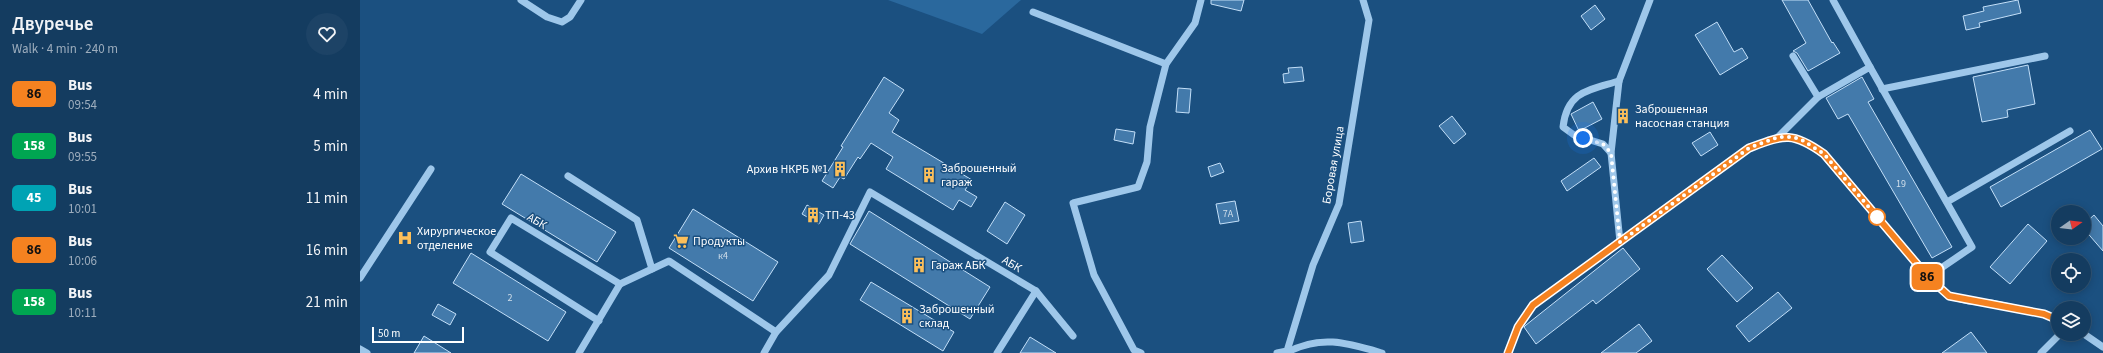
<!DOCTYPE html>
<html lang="en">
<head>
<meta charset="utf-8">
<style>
	body { margin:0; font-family:"Source Sans 3",sans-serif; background:#1d4366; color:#f1f3f6; height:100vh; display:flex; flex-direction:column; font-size:15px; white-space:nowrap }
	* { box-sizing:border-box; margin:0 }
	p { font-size:13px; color:#9dadbd }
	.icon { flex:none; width:22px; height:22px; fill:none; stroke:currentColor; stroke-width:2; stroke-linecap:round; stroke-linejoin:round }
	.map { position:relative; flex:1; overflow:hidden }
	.panel { display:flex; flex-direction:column; background:#143c60; width:360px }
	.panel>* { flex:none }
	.badge { padding:0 8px; border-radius:6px; font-size:14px; line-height:26px }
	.needle { width:26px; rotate:76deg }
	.tools { position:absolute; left:1691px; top:205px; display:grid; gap:8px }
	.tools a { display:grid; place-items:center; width:40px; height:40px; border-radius:50%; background:#143c60; box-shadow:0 2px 10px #0003,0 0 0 1px #335675; font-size:20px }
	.scale { position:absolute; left:12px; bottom:10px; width:92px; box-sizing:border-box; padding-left:4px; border:2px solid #fff; border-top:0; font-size:11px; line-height:14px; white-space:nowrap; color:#fff; -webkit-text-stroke:3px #1b5080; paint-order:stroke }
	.you { position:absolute; width:20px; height:20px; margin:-10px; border:3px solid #fff; border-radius:50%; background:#1a73e8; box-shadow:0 0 0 6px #1a73e833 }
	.map>.badge { position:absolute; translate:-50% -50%; box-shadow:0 0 0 2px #fff }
	.round { display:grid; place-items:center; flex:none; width:42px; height:42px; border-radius:21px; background:#1d4366 }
	.summary { display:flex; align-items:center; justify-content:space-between; height:68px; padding:0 12px }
	h1 { font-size:19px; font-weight:600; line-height:30px }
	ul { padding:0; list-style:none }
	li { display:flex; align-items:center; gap:12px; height:52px; padding:0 12px }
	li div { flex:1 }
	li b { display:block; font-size:15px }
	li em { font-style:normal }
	li .badge { min-width:44px; font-weight:700; text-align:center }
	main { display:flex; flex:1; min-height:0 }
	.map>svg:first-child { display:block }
</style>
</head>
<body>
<main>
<section class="panel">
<div class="summary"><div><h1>Двуречье</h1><p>Walk · 4 min · 240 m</p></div><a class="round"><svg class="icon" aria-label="heart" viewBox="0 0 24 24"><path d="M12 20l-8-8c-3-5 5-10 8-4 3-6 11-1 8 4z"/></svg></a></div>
<ul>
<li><span class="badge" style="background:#f58220;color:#111">86</span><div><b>Bus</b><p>09:54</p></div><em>4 min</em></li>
<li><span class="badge" style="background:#00a651;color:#fff">158</span><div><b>Bus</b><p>09:55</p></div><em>5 min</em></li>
<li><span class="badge" style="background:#00a3b4;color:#fff">45</span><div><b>Bus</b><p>10:01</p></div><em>11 min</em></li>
<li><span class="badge" style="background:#f58220;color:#111">86</span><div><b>Bus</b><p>10:06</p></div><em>16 min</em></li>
<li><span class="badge" style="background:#00a651;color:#fff">158</span><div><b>Bus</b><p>10:11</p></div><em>21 min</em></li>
</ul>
</section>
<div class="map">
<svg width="1743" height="353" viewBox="0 0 1743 353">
	<rect width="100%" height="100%" fill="#1b5080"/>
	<polygon fill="#2a689d" points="528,0 661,0 622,34"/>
	<g fill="#437aab" stroke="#c3dff8">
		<polygon points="851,0 884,0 881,11 851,4"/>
		<polygon points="1422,0 1448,0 1472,43 1473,42 1480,53 1448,71 1437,53 1433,51 1446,43"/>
		<polygon points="1658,0 1661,13 1619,23 1620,27 1606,30 1603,16 1624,11 1623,7"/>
		<polygon points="1235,5 1245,19 1231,30 1221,16"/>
		<polygon points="1357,22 1374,52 1382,48 1388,58 1360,75 1335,35"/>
		<polygon points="1668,65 1675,104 1647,110 1648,117 1622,122 1613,77"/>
		<polygon points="942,67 944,81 924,83 923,74 929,73 928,68"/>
		<polygon points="524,77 544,90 529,113 539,120 532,132 612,180 605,190 617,197 611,207 599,200 593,210 526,169 533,157 511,143 500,159 498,157 484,179 480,177 473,188 462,181 483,147 481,146"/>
		<polygon points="1502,77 1514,99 1508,102 1592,247 1572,258 1488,114 1478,119 1466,98"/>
		<polygon points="818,88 831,89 829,113 816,112"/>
		<polygon points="1233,102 1242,119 1219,131 1211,114"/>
		<polygon points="1092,116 1106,134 1094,144 1079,126"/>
		<polygon points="756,129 775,132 773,144 754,140"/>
		<polygon points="1730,130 1742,149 1641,207 1630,187"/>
		<polygon points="1350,132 1358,145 1341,156 1332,143"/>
		<polygon points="1234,158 1241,167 1207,191 1201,181"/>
		<polygon points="860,163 864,172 851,177 848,167"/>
		<polygon points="161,174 256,232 237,262 142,204"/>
		<polygon points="875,201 879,221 860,224 856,204"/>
		<polygon points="645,202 665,215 647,244 627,231"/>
		<polygon points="447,205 464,215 459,224 442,214"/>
		<polygon points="333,209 418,262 393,301 309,248"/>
		<polygon points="509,211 630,287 610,319 490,244"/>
		<polygon points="1734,215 1743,226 1743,251 1724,229 1724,224"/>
		<polygon points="1001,221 1004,241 991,243 988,223"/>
		<polygon points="1668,224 1687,241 1650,284 1630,267"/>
		<polygon points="1263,248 1280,269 1236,304 1233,300 1176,344 1164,327 1166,325"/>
		<polygon points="111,253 206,312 188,341 93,283"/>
		<polygon points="1362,255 1393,288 1377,302 1347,269"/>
		<polygon points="511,282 594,332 583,351 500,300"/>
		<polygon points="1418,292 1432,308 1389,342 1376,326"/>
		<polygon points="78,304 96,314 90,325 72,315"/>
		<polygon points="1279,324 1292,341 1276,353 1241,353"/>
		<polygon points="1611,332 1627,353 1582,353"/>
		<polygon points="64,336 91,353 54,353"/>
		<polygon points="670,337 696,353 660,353"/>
	</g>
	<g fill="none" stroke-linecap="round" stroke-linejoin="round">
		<g stroke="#9ec7ea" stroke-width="7">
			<polyline points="161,0 187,17 202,22 210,17 221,0"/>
			<polyline points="1473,0 1510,67"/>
			<polyline points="673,12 806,64"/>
			<path d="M1259,81C1229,90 1207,91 1203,127L1214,135L1243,144L1251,153L1260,242"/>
			<polyline points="1522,89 1685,56"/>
			<polyline points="1458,97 1510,67 1612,247 1568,277"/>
			<polyline points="1418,137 1458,97 1433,56"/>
			<polyline points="1251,153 1259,81 1290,0"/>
			<polyline points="208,176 277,220 292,269"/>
			<polyline points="1587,202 1710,131"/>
			<polyline points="0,278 71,169"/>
			<polyline points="260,284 309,261 416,332"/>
			<polyline points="676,291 713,336"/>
			<polyline points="1724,334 1743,347"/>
			<polyline points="0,349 7,353"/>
			<polyline points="219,353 260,284 151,218 130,252 239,321"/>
			<polyline points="404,353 416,332 469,275 510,192 676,291 637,353"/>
			<polyline points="781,353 774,350 734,275 713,203 778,187 787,162 790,127 806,64 835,23 841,0"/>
			<polyline points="917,353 927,351 953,265 979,204 1009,20 1003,0"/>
			<path d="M926,353C960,334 988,343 1022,353"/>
			<path d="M1148,353L1158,327L1173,305L1389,148C1424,135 1432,131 1463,154L1568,277L1589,296L1609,301L1631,303L1683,314L1698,319"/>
			<polyline points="1681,353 1700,334"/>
		</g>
	</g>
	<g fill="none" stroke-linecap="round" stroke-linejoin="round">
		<g stroke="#fff" stroke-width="9">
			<path id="line" d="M1148,353L1158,327L1173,305L1389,148C1424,135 1432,131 1464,154L1568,277L1589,296L1684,314L1698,320"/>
		</g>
		<use href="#line" stroke="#f58220" stroke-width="6"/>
		<polyline stroke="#fff" stroke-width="4" stroke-dasharray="0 7.2" points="1223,138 1243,144 1251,153 1260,242 1389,148 1418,137 1433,137 1442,140 1464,154 1517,217"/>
	</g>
	<defs>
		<g id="building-bare" transform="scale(1.2)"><path d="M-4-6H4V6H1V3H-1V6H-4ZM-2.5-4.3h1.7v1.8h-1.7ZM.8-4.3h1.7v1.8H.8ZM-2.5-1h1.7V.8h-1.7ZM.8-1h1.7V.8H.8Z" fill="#fcbf5a" stroke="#1b5080" stroke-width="2.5" paint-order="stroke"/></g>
		<g id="hospital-bare" transform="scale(1.2)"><path d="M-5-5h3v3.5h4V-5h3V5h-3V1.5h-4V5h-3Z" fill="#fcbf5a" stroke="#1b5080" stroke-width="2.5" paint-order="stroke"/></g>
		<g id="supermarket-bare" transform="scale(1.2)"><path d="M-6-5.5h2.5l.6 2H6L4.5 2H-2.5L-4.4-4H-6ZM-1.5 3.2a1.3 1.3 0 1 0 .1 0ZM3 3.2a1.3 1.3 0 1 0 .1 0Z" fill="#fcbf5a" stroke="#1b5080" stroke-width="2.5" paint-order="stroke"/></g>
	</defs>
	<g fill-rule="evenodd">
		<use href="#building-bare" x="1263" y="116"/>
		<use href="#building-bare" x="480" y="169"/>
		<use href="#building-bare" x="569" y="175"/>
		<use href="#building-bare" x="453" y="215"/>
		<use href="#hospital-bare" x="45" y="238"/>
		<use href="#supermarket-bare" x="321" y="241"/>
		<use href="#building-bare" x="559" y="265"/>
		<use href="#building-bare" x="547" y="316"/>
	</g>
	<circle fill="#fff" stroke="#f58220" stroke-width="2" cx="1517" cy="217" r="8"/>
	<g text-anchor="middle" stroke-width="3" stroke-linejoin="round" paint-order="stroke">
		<g font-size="10" fill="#d0deea">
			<text x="1541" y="187">19</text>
			<text x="868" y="217">7А</text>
			<text x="363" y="259">к4</text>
			<text x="150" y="301">2</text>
		</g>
		<g font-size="12" fill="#fff" stroke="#1b5080" text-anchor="start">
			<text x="1275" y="113">Заброшенная<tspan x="1275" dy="14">насосная станция</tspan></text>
			<text x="581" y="172">Заброшенный<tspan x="581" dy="14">гараж</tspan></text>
			<text x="468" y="173" text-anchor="end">Архив НКРБ №1</text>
			<text x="465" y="219">ТП-43</text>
			<text x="57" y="235">Хирургическое<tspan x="57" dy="14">отделение</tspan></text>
			<text x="333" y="245">Продукты</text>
			<text x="571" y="269">Гараж АБК</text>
			<text x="559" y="313">Заброшенный<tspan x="559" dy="14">склад</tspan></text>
		</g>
		<g font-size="12" fill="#fff" stroke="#1b5080">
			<text transform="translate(973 165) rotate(-80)" y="4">Боровая улица</text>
			<text transform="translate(177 221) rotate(31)" y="4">АБК</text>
			<text transform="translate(652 264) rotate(30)" y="4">АБК</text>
		</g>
	</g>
</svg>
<div class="tools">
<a><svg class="needle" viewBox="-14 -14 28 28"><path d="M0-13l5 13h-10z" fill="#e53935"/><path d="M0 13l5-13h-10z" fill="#9dadbd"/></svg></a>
<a><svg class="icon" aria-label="locate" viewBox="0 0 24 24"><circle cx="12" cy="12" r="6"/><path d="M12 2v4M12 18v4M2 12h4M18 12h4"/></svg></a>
<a><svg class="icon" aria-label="layers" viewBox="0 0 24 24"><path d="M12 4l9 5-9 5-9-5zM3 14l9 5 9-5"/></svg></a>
</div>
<div class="scale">50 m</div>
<div class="you" style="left:1223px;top:138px"></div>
<b class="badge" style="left:1567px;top:277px;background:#f58220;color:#111">86</b>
</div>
</main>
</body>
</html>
